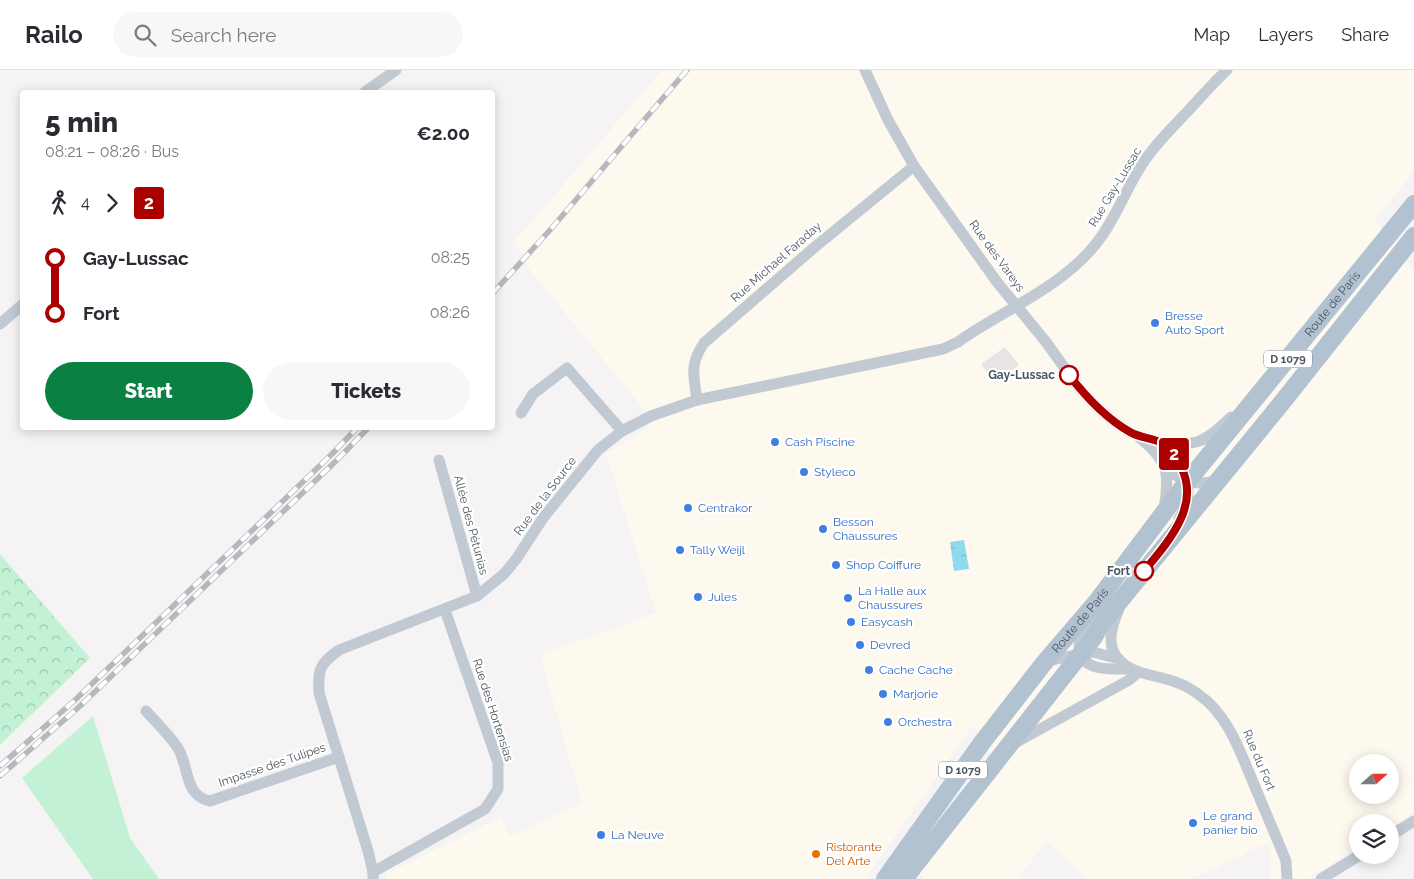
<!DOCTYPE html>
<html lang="en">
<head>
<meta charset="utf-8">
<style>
	body { margin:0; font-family:Raleway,sans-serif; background:#f7f7f7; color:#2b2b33; height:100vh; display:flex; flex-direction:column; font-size:19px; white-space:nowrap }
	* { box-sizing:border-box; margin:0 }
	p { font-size:16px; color:#7c7c81 }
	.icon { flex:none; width:28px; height:28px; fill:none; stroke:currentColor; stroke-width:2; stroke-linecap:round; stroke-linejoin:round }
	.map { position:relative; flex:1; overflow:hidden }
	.panel { position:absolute; left:20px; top:20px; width:475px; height:340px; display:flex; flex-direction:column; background:#fff; border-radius:5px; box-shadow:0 2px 12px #0003 }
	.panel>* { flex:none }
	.badge { padding:0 10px; border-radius:4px; font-size:18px; line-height:32px }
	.needle { width:32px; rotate:69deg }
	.controls { position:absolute; left:1349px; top:684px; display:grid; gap:10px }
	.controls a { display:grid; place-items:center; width:50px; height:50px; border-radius:50%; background:#fff; box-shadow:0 2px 12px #0003; font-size:25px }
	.map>.badge { position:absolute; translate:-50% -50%; box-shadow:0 0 0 2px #fff }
	.legs { display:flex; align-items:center; gap:8px; height:55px; padding:0 25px; font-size:16px }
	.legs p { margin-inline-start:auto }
	.headline { display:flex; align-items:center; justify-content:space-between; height:85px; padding:0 25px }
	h1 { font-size:28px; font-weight:800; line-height:38px }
	.action { display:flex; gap:10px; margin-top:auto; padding:10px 25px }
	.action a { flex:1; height:58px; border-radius:30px; background:#0b8043; color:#fff; font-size:20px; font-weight:800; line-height:58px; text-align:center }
	.action a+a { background:#f7f7f7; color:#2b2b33 }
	ul { padding:0 25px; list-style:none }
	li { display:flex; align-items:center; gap:18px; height:55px; font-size:19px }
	li i { display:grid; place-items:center; width:8px; height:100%; margin:0 6px; background:currentColor }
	li i::after { content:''; width:12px; height:12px; margin:-6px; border:4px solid; border-radius:50%; background:#fff }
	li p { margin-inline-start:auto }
	li:first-child i { background:linear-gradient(#0000 50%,currentColor 0) }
	li:last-child i { background:linear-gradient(currentColor 50%,#0000 0) }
	header { display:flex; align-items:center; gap:30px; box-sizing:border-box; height:70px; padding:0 25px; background:#fff; border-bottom:1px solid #e1e1e2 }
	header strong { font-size:24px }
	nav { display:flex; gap:28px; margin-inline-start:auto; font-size:18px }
	.search { width:350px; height:45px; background:#f7f7f7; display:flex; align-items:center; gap:12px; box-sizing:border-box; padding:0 18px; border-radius:28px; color:#7c7c81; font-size:19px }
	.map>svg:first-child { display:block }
</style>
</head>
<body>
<header>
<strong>Railo</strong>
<div class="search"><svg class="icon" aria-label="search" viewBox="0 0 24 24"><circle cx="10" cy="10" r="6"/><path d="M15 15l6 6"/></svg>Search here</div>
<nav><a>Map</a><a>Layers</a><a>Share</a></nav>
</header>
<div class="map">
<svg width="1414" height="809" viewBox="0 0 1414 809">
	<defs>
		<pattern id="forest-crowns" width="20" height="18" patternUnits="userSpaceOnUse" patternTransform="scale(1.25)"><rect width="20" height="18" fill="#c3f1d5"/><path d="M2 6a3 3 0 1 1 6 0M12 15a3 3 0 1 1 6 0" fill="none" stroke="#a0c6b0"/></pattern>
		<pattern id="water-ripples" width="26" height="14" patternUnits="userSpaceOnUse" patternTransform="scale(1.25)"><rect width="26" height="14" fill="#90daee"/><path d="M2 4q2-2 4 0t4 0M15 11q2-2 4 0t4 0" fill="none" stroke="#78b4c4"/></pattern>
	</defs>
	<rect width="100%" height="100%" fill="#f5f3f3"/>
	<path fill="#fdf9ef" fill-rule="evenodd" d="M662,0H1414V101L1375,150L1414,200V743L1390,758V752H1358L1357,778L1308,809H1271L1269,773L1192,809H1087L1047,771L1017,809H923L919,802L999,698L973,655L865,809H386V804L501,747L510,766L582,733L540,585L656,543L606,384L650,357L646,342L530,200L515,171ZM1358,692H1390V725H1358Z"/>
	<polygon fill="#e6e4e5" points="1005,277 1019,295 995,313 981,294"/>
	<polygon fill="#c3f1d5" points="93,646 130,768 159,809 93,809 22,708"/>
	<polygon fill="url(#forest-crowns)" points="0,484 90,588 0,675"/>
	<polygon fill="url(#water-ripples)" points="964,470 969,499 954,501 950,472"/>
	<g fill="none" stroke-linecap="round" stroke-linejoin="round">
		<g stroke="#c1cad2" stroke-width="11">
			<polyline points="865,0 888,50 914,96 997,212 1046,272 1079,318 1097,337 1112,350 1131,363 1161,372 1176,387 1185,405 1188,420 1188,432 1179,449"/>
			<polyline points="365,22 396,0"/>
			<polyline points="0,254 22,235"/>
			<path d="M697,330C694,306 689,295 704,273L816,176L914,96"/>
			<polyline points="521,343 533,324 567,298 622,361"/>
			<path d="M1140,368C1168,391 1170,403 1164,439"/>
			<path d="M1161,372C1197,378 1206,371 1231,347"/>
			<polyline points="439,390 477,526"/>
			<path d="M1164,394C1180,413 1193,416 1217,411"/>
			<path d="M1119,539C1113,553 1106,572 1116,586C1131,606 1157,604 1178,613C1185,615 1192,620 1198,624C1229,645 1241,684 1255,717C1265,741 1276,766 1286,791L1287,809"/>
			<path d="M1087,552C1076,567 1074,591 1096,597C1107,600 1120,599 1131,599"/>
			<polyline points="1045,592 1061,588 1093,582 1119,589"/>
			<path d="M146,641C155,651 173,669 179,680C189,699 185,726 210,731L339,687"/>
			<polyline points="1015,673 1129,610 1139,602"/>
			<polyline points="1390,766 1414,751"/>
			<polyline points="373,802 485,739 498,719 498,693 445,540"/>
			<path d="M373,809V802L368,781L319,623C318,598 319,595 339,580L477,526L504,504L517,488L543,448L598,380L622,361L651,346L697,330L943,279L958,272C1003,240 1059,219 1095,175C1115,151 1125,120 1143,93C1155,74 1172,58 1188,41C1201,27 1213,13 1227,0"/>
			<polyline points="1321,809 1360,785"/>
		</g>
		<g stroke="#b3c2d1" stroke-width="18">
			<path id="s1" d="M885,809L981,674L1044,593L1098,530L1187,412L1414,134"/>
			<polyline points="904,809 1094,567 1101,554 1284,330 1414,166"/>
		</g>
		<g stroke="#b5b8bd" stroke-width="5.5">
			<g id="rail">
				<polyline points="492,224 550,160 687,0"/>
				<polyline points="0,696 74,631 332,384 357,358"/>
				<polyline points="0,706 79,637 337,390 368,358"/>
			</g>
		</g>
		<use href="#rail" stroke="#fff" stroke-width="4" stroke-dasharray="11" stroke-linecap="butt"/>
	</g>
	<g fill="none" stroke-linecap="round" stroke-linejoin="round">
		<g stroke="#fff" stroke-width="11">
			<path id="line-1" d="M1069,305C1086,327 1105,348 1130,362C1140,368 1153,368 1162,373C1172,379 1177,388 1181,397C1201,436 1168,472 1144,501"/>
		</g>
		<use href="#line-1" stroke="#a00" stroke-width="8"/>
	</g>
	<g fill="#3f7fe0" stroke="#fff" stroke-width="2">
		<circle cx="1155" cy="253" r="5"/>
		<circle cx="775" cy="372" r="5"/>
		<circle cx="804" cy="402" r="5"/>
		<circle cx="688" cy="438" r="5"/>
		<circle cx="823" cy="459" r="5"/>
		<circle cx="680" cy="480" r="5"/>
		<circle cx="836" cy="495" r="5"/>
		<circle cx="698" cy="527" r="5"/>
		<circle cx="848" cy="528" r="5"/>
		<circle cx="851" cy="552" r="5"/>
		<circle cx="860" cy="575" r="5"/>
		<circle cx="869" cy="600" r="5"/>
		<circle cx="883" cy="624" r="5"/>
		<circle cx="888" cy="652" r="5"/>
		<circle cx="1193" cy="753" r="5"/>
		<circle cx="601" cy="765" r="5"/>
	</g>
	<g fill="#fff" stroke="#a00" stroke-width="2.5">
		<circle cx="1069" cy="305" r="9"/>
		<circle cx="1144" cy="501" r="9"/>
	</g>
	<circle fill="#e8710a" stroke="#fff" stroke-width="2" cx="816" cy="784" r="5"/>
	<g text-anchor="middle" stroke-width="4.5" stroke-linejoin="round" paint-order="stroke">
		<g fill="#fff" stroke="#808990" stroke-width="1">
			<rect x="1264" y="280.5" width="48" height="17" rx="4"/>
			<rect x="939" y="691.5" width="48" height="17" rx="4"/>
		</g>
		<g font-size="11" font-weight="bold" fill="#4a5661">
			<text x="1288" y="293">D 1079</text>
			<text x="963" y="704">D 1079</text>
		</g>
		<g font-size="12" fill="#4a5661" stroke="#fff">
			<text transform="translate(1115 117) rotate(-59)" y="4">Rue Gay-Lussac</text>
			<text transform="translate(997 186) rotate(54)" y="4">Rue des Vareys</text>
			<text transform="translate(776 192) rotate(-41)" y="4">Rue Michael Faraday</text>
			<text dy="4" stroke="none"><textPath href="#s1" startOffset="729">Route de Paris</textPath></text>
			<text transform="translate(545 426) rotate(-53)" y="4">Rue de la Source</text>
			<text transform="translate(471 455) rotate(75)" y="4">Allée des Pétunias</text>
			<text dy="4" stroke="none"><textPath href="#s1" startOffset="324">Route de Paris</textPath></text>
			<text transform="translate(493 640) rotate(72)" y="4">Rue des Hortensias</text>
			<text transform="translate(1259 690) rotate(67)" y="4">Rue du Fort</text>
			<text transform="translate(272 695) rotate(-19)" y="4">Impasse des Tulipes</text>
		</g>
		<g font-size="12" fill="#366cbe" stroke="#fff" text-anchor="start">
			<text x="1165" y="250">Bresse<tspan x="1165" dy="14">Auto Sport</tspan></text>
			<text x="785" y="376">Cash Piscine</text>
			<text x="814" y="406">Styleco</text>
			<text x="698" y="442">Centrakor</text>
			<text x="833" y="456">Besson<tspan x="833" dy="14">Chaussures</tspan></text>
			<text x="690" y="484">Tally Weijl</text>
			<text x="846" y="499">Shop Coiffure</text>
			<text x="858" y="525">La Halle aux<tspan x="858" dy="14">Chaussures</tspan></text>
			<text x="708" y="531">Jules</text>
			<text x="861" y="556">Easycash</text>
			<text x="870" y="579">Devred</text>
			<text x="879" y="604">Cache Cache</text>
			<text x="893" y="628">Marjorie</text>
			<text x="898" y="656">Orchestra</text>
			<text x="1203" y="750">Le grand<tspan x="1203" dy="14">panier bio</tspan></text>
			<text x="611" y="769">La Neuve</text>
		</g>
		<g font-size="12" font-weight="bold" fill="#4a5661" stroke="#fff" text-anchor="end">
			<text x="1055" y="309">Gay-Lussac</text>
			<text x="1130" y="505">Fort</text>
		</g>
		<g font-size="12" fill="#c56008" stroke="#fff" text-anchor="start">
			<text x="826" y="781">Ristorante<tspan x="826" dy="14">Del Arte</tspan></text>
		</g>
	</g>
</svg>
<div class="controls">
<a><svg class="needle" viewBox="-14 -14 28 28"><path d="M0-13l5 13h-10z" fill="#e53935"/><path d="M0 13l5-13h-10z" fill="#7c7c81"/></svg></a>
<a><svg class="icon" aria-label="layers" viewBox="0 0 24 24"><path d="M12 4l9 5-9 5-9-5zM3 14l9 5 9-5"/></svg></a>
</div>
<b class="badge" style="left:1174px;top:384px;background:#a00;color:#fff">2</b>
<section class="panel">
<div class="headline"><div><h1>5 min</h1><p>08:21 – 08:26 · Bus</p></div><b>€2.00</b></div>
<div class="legs"><svg class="icon" aria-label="walk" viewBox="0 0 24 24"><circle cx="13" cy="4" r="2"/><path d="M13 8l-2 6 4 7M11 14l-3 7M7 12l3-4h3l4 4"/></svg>4<svg class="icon" aria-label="forward" viewBox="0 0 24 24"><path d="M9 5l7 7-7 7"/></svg><b class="badge" style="background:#a00;color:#fff">2</b></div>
<ul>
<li><i style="color:#a00"></i><b>Gay-Lussac</b><p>08:25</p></li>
<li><i style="color:#a00"></i><b>Fort</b><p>08:26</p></li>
</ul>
<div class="action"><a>Start</a><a>Tickets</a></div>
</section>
</div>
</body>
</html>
